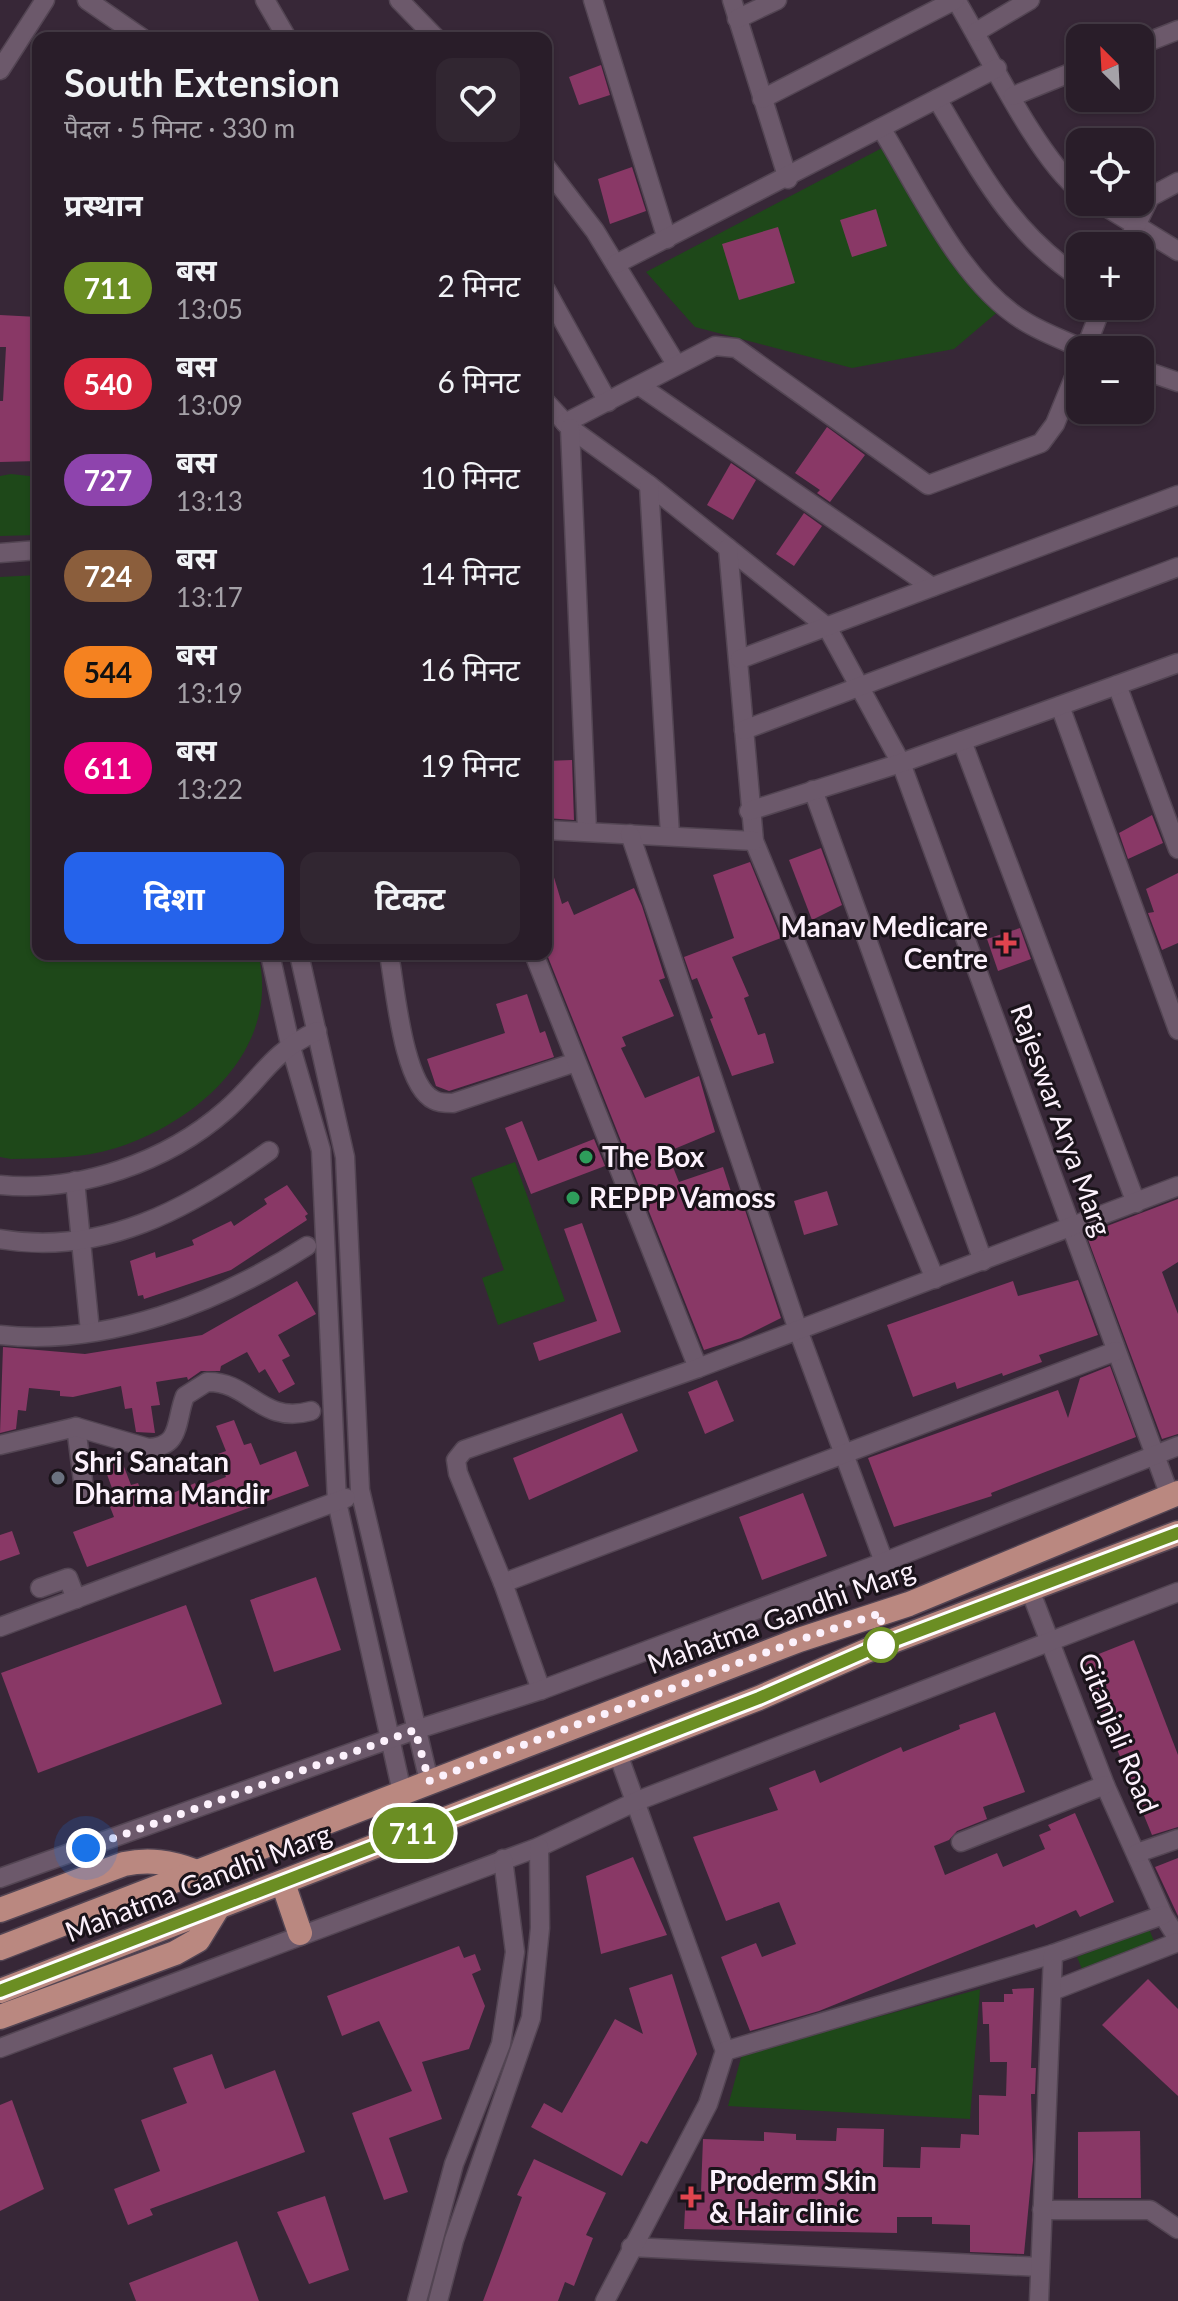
<!DOCTYPE html>
<html lang="hi">
<head>
<meta charset="utf-8">
<style>
	body { margin:0; font-family:Lato,"Noto Sans Devanagari",sans-serif; background:#312631; color:#f1f3f6; height:100vh; display:flex; flex-direction:column; font-size:30px; white-space:nowrap }
	* { box-sizing:border-box; margin:0 }
	p { font-size:26px; color:#a5a2a8 }
	.icon { flex:none; width:44px; height:44px; fill:none; stroke:currentColor; stroke-width:2; stroke-linecap:round; stroke-linejoin:round }
	.map { position:relative; flex:1; overflow:hidden }
	.drawer { position:absolute; left:32px; top:32px; width:520px; height:928px; display:flex; flex-direction:column; background:#291d29; border-radius:16px; box-shadow:0 2px 6px #0004,0 0 0 2px #453b46 }
	.drawer>* { flex:none }
	.badge { padding:0 16px; border-radius:26px; font-size:28px; line-height:52px }
	.needle { width:52px; rotate:336deg }
	.buttons { position:absolute; left:1066px; top:24px; display:grid; gap:16px }
	.buttons a { display:grid; place-items:center; width:88px; height:88px; border-radius:16px; background:#291d29; box-shadow:0 2px 6px #0004,0 0 0 2px #453b46; font-size:40px }
	.you { position:absolute; width:40px; height:40px; margin:-20px; border:6px solid #fff; border-radius:50%; background:#1a73e8; box-shadow:0 0 0 12px #1a73e833 }
	.map>.badge { position:absolute; translate:-50% -50%; box-shadow:0 0 0 4px #fff }
	h2 { padding:0 32px; font-size:30px; line-height:72px }
	.round { display:grid; place-items:center; flex:none; width:84px; height:84px; border-radius:16px; background:#312631 }
	.summary { display:flex; align-items:center; justify-content:space-between; height:136px; padding:0 32px }
	h1 { font-size:38px; font-weight:700; line-height:60px }
	.cta { display:flex; gap:16px; margin-top:auto; padding:16px 32px }
	.cta a { flex:1; height:92px; border-radius:16px; background:#2563eb; color:#fff; font-size:32px; font-weight:700; line-height:92px; text-align:center }
	.cta a+a { background:#312631; color:#f1f3f6 }
	ul { padding:0; list-style:none }
	li { display:flex; align-items:center; gap:24px; height:96px; padding:0 32px }
	li div { flex:1 }
	li b { display:block; font-size:30px }
	li em { font-style:normal }
	li .badge { min-width:88px; font-weight:700; text-align:center }
	.map>svg:first-child { display:block }
</style>
</head>
<body>
<div class="map">
<svg width="1178" height="2301" viewBox="0 0 1178 2301">
	<rect width="100%" height="100%" fill="#372737"/>
	<g fill="#1e4819">
		<polygon points="882,148 968,274 1007,304 954,349 852,368 695,327 646,272"/>
		<polygon points="11,474 38,477 36,535 0,536 0,476"/>
		<path d="M38,575V954H258C282,1048 198,1122 116,1148C82,1159 46,1158 11,1159L0,1157V577Z"/>
		<polygon points="515,1162 565,1301 498,1325 482,1278 504,1270 471,1178"/>
		<polygon points="1149,1929 1154,1941 1082,1969 1077,1957"/>
		<polygon points="980,1989 970,2119 728,2106 742,2054"/>
	</g>
	<g fill="#893866">
		<polygon points="601,65 610,95 579,105 569,77"/>
		<polygon points="632,167 646,211 610,224 598,179"/>
		<polygon points="876,209 887,246 852,257 840,220"/>
		<polygon points="778,227 795,283 739,300 722,244"/>
		<polygon points="0,315 38,317 38,461 0,462 0,401 3,401 6,347 0,347"/>
		<polygon points="827,427 865,455 830,502 817,493 820,490 795,473"/>
		<polygon points="731,463 756,480 733,520 707,505"/>
		<polygon points="804,513 822,526 794,566 776,554"/>
		<polygon points="572,760 574,820 546,818 546,761"/>
		<polygon points="1152,815 1163,843 1128,859 1119,833"/>
		<polygon points="821,848 842,905 812,920 789,860"/>
		<polygon points="750,862 781,938 732,957 749,996 744,998 758,1035 765,1033 774,1063 732,1076 710,1019 713,1018 697,978 692,980 684,957 734,938 713,875"/>
		<polygon points="546,864 550,864 562,904 568,901 574,915 634,888 642,906 665,978 659,980 674,1016 622,1037 626,1046 621,1048 645,1098 699,1076 715,1132 667,1152 679,1182 723,1167 735,1204 742,1201 781,1318 741,1338 704,1350 546,952"/>
		<polygon points="1178,873 1178,943 1162,950 1148,913 1154,912 1146,889"/>
		<polygon points="1020,928 1031,959 998,971 987,939"/>
		<polygon points="527,994 540,1033 545,1031 554,1057 449,1091 436,1086 427,1059 505,1033 496,1004"/>
		<polygon points="522,1121 538,1161 594,1139 605,1166 531,1194 505,1128"/>
		<polygon points="287,1185 308,1214 305,1216 307,1220 231,1270 144,1299 143,1295 138,1296 130,1261 155,1252 156,1258 174,1252 194,1245 192,1240 231,1221 234,1226 267,1204 264,1199"/>
		<polygon points="827,1191 838,1225 804,1235 794,1201"/>
		<polygon points="1178,1199 1178,1262 1162,1272 1178,1314 1178,1434 1162,1439 1086,1234"/>
		<polygon points="582,1223 621,1332 539,1361 533,1343 597,1321 564,1229"/>
		<polygon points="1078,1280 1098,1335 1039,1355 1042,1362 1003,1376 1002,1373 957,1389 955,1382 913,1397 887,1325 1013,1281 1018,1296"/>
		<polygon points="297,1281 316,1314 278,1335 290,1356 282,1360 295,1384 279,1393 265,1369 259,1373 247,1352 221,1366 220,1371 201,1371 188,1380 187,1377 156,1382 160,1405 151,1406 155,1433 136,1432 132,1408 125,1409 121,1386 73,1397 60,1396 60,1391 29,1388 26,1411 18,1410 16,1429 0,1433 3,1347 85,1354 202,1335"/>
		<polygon points="1110,1366 1136,1437 991,1493 992,1496 894,1527 868,1458 1058,1390 1068,1418 1080,1378"/>
		<polygon points="717,1380 734,1421 705,1434 688,1392"/>
		<polygon points="622,1413 638,1451 529,1500 513,1458"/>
		<polygon points="234,1420 244,1445 251,1443 260,1465 296,1451 309,1486 87,1567 73,1532 114,1517 105,1494 113,1491 104,1466 121,1459 131,1485 138,1483 147,1505 195,1483 197,1488 226,1477 218,1454 226,1451 216,1426"/>
		<polygon points="803,1493 827,1556 762,1580 739,1517"/>
		<polygon points="12,1531 20,1554 0,1561 0,1535"/>
		<polygon points="316,1577 341,1650 274,1672 250,1600"/>
		<polygon points="186,1605 222,1704 38,1773 1,1673"/>
		<polygon points="1134,1640 1178,1755 1178,1827 1152,1835 1081,1661"/>
		<polygon points="995,1712 1025,1792 983,1807 987,1819 957,1831 949,1840 934,1846 945,1875 997,1853 1003,1867 1045,1849 1039,1835 1051,1830 1048,1825 1075,1813 1114,1902 1080,1917 1076,1910 1036,1928 1034,1924 819,2011 750,2031 721,1957 756,1943 762,1957 796,1944 779,1902 726,1921 693,1837 778,1810 769,1788 815,1770 820,1783 901,1747 903,1752 960,1729 959,1725"/>
		<polygon points="633,1857 667,1935 601,1954 586,1876"/>
		<polygon points="1178,1858 1178,1916 1155,1867"/>
		<polygon points="459,1946 464,1958 475,1954 481,1970 472,1974 485,2006 469,2049 422,2062 442,2119 389,2138 408,2192 384,2200 352,2113 412,2091 379,2021 342,2036 327,1996"/>
		<polygon points="672,1974 697,2054 647,2144 641,2141 622,2176 531,2127 544,2103 562,2113 615,2019 643,2034 629,1988"/>
		<polygon points="1148,1979 1178,2009 1178,2096 1102,2025"/>
		<polygon points="1034,1988 1031,2068 1036,2068 1035,2094 1031,2094 1033,2160 1024,2254 970,2252 970,2225 932,2224 932,2217 897,2217 897,2233 684,2229 686,2190 701,2191 703,2139 764,2141 764,2132 796,2134 796,2140 836,2141 837,2128 884,2129 883,2167 920,2168 921,2147 960,2148 961,2134 979,2135 979,2095 1006,2096 1007,2062 990,2062 989,2024 983,2024 982,2002 1004,2002 1004,1994 1013,1994 1012,1989"/>
		<polygon points="212,2054 225,2089 275,2070 305,2152 150,2209 153,2215 128,2225 114,2189 160,2171 141,2120 187,2103 173,2068"/>
		<polygon points="12,2100 44,2189 0,2211 0,2105"/>
		<polygon points="1140,2131 1141,2198 1078,2198 1078,2132"/>
		<polygon points="534,2159 606,2193 586,2235 593,2238 574,2286 565,2282 558,2301 483,2301 522,2197 517,2195"/>
		<polygon points="325,2196 349,2270 309,2284 277,2212"/>
		<polygon points="237,2241 259,2301 136,2301 129,2283"/>
	</g>
	<g fill="none" stroke-linecap="round" stroke-linejoin="round">
		<g stroke="#534553" stroke-width="21">
			<g id="minor">
				<polyline points="87,0 142,38"/>
				<polyline points="265,0 287,38"/>
				<polyline points="399,0 436,38"/>
				<polyline points="593,0 667,239"/>
				<polyline points="732,0 788,179"/>
				<path d="M956,0C987,51 1037,158 1080,191"/>
				<polyline points="737,19 777,0"/>
				<polyline points="976,32 1030,0"/>
				<polyline points="1140,45 1178,30"/>
				<polyline points="0,70 45,0"/>
				<polyline points="1013,96 1080,69"/>
				<polyline points="762,99 955,0"/>
				<path d="M937,99C979,169 1010,232 1080,278"/>
				<path d="M881,128C919,190 961,283 1024,321C1043,333 1066,341 1086,350"/>
				<polyline points="546,167 595,231 676,364"/>
				<polyline points="1098,202 1178,251"/>
				<polyline points="1126,246 1150,197 1178,182"/>
				<polyline points="616,264 997,68"/>
				<polyline points="546,290 608,402"/>
				<polyline points="1085,350 1102,306"/>
				<polyline points="1140,369 1178,382"/>
				<polyline points="640,386 932,587"/>
				<polyline points="546,402 570,428 649,485 827,627 901,763 1170,1496"/>
				<polyline points="565,423 715,346 736,348 928,485 1041,443 1055,424 1080,363"/>
				<polyline points="570,428 587,831"/>
				<polyline points="649,485 670,835"/>
				<polyline points="728,548 754,841 935,1279"/>
				<polyline points="0,553 38,550"/>
				<polyline points="740,659 1178,495"/>
				<polyline points="1117,685 1178,849"/>
				<polyline points="1060,706 1178,1030"/>
				<polyline points="744,730 1178,567"/>
				<polyline points="962,741 1136,1203"/>
				<polyline points="813,790 983,1261"/>
				<polyline points="749,811 901,763 1178,663"/>
				<polyline points="546,830 754,841"/>
				<polyline points="630,834 798,1330 884,1562"/>
				<polyline points="270,954 290,1044 321,1150 337,1502 402,1792"/>
				<polyline points="299,954 345,1157 360,1490 429,1781"/>
				<path d="M389,954C395,986 403,1086 434,1100C439,1103 447,1103 453,1103L576,1062"/>
				<polyline points="534,954 698,1368"/>
				<polyline points="75,1181 90,1331"/>
				<path d="M0,1185C78,1193 167,1162 226,1110C262,1079 268,1054 317,1031"/>
				<path d="M0,1239C102,1257 190,1208 269,1151"/>
				<path d="M0,1335C107,1347 219,1302 307,1246"/>
				<polyline points="76,1427 84,1489"/>
				<path d="M0,1445L76,1427L148,1448C182,1447 175,1421 185,1396L207,1382C250,1381 261,1425 311,1411"/>
				<polyline points="503,1583 1116,1351"/>
				<polyline points="40,1588 68,1578 76,1599"/>
				<polyline points="1030,1590 1105,1785 1163,1915 1178,1939"/>
				<polyline points="0,1627 346,1498"/>
				<polyline points="541,1690 503,1583 458,1473 456,1460 464,1450 698,1368 1178,1186"/>
				<polyline points="618,1754 725,2051"/>
				<polyline points="961,1842 1105,1785"/>
				<polyline points="1137,1853 1178,1839"/>
				<polyline points="0,1878 415,1730 541,1690 884,1562 1178,1446"/>
				<polyline points="1052,1991 1178,1942"/>
				<polyline points="0,2048 539,1847 637,1801 1178,1592"/>
				<polyline points="1042,2210 1150,2210 1178,2229"/>
				<polyline points="631,2247 1040,2267"/>
				<polyline points="417,2301 454,2164 501,2044 515,1952 503,1859"/>
				<polyline points="438,2301 454,2240 531,2018 540,1928 539,1847"/>
				<polyline points="605,2301 708,2104 725,2051 1053,1954 1163,1915"/>
				<polyline points="1039,2301 1053,1954"/>
			</g>
		</g>
		<g stroke="#534553" stroke-width="27">
			<g id="major">
				<polyline points="283,1883 300,1933"/>
				<path d="M0,1910L124,1864C149,1859 170,1862 194,1871"/>
				<polyline points="0,1948 799,1640 909,1604 1178,1493"/>
				<polyline points="0,1991 759,1698 866,1651 1178,1533"/>
				<polyline points="0,2017 175,1953 198,1940 217,1909"/>
			</g>
		</g>
		<use href="#minor" stroke="#6c596b" stroke-width="18"/>
		<use href="#major" stroke="#ba8880" stroke-width="24"/>
	</g>
	<g fill="none" stroke-linecap="round" stroke-linejoin="round">
		<g stroke="#fff" stroke-width="18">
			<polyline id="line" points="0,1991 759,1698 866,1651 1178,1533"/>
		</g>
		<use href="#line" stroke="#6b8e23" stroke-width="12"/>
		<polyline stroke="#fcf1fc" stroke-width="8" stroke-dasharray="0 14.4" points="86,1848 415,1730 429,1781 799,1640 881,1613 881,1645"/>
	</g>
	<g fill="#e0444e" stroke="#1a131a" stroke-width="3">
		<path d="M1002 931h8v8h8v8h-8v8h-8v-8h-8v-8h8z"/>
		<path d="M687 2185h8v8h8v8h-8v8h-8v-8h-8v-8h8z"/>
	</g>
	<g fill="#2e9e5b" stroke="#1a131a" stroke-width="3">
		<circle cx="586" cy="1157" r="8"/>
		<circle cx="573" cy="1198" r="8"/>
	</g>
	<circle fill="#6b7280" stroke="#1a131a" stroke-width="3" cx="58" cy="1478" r="8"/>
	<circle fill="#fff" stroke="#6b8e23" stroke-width="4" cx="881" cy="1645" r="16"/>
	<g text-anchor="middle" stroke-width="6" stroke-linejoin="round" paint-order="stroke">
		<g font-size="28" font-weight="bold" fill="#fcf1fc" stroke="#1a131a" text-anchor="start">
			<text x="988" y="937" text-anchor="end">Manav Medicare<tspan x="988" dy="32">Centre</tspan></text>
			<text x="602" y="1167">The Box</text>
			<text x="589" y="1208">REPPP Vamoss</text>
			<text x="74" y="1472">Shri Sanatan<tspan x="74" dy="32">Dharma Mandir</tspan></text>
			<text x="709" y="2191">Proderm Skin<tspan x="709" dy="32">&amp; Hair clinic</tspan></text>
		</g>
		<g font-size="28" fill="#fcf1fc" stroke="#1a131a">
			<text transform="translate(1061 1120) rotate(70)" y="10">Rajeswar Arya Marg</text>
			<text transform="translate(781 1617) rotate(-20)" y="10">Mahatma Gandhi Marg</text>
			<text transform="translate(1118 1733) rotate(68)" y="10">Gitanjali Road</text>
			<text transform="translate(198 1883) rotate(-21)" y="10">Mahatma Gandhi Marg</text>
		</g>
	</g>
</svg>
<div class="buttons">
<a><svg class="needle" viewBox="-14 -14 28 28"><path d="M0-13l5 13h-10z" fill="#e53935"/><path d="M0 13l5-13h-10z" fill="#a5a2a8"/></svg></a>
<a><svg class="icon" aria-label="locate" viewBox="0 0 24 24"><circle cx="12" cy="12" r="6"/><path d="M12 2v4M12 18v4M2 12h4M18 12h4"/></svg></a>
<a>+</a>
<a>−</a>
</div>
<div class="you" style="left:86px;top:1848px"></div>
<b class="badge" style="left:413px;top:1833px;background:#6b8e23;color:#fff">711</b>
<section class="drawer">
<div class="summary"><div><h1>South Extension</h1><p>पैदल · 5 मिनट · 330 m</p></div><a class="round"><svg class="icon" aria-label="heart" viewBox="0 0 24 24"><path d="M12 20l-8-8c-3-5 5-10 8-4 3-6 11-1 8 4z"/></svg></a></div>
<h2>प्रस्थान</h2>
<ul>
<li><span class="badge" style="background:#6b8e23;color:#fff">711</span><div><b>बस</b><p>13:05</p></div><em>2 मिनट</em></li>
<li><span class="badge" style="background:#d7263d;color:#fff">540</span><div><b>बस</b><p>13:09</p></div><em>6 मिनट</em></li>
<li><span class="badge" style="background:#8e44ad;color:#fff">727</span><div><b>बस</b><p>13:13</p></div><em>10 मिनट</em></li>
<li><span class="badge" style="background:#8b5e3c;color:#fff">724</span><div><b>बस</b><p>13:17</p></div><em>14 मिनट</em></li>
<li><span class="badge" style="background:#f58220;color:#111">544</span><div><b>बस</b><p>13:19</p></div><em>16 मिनट</em></li>
<li><span class="badge" style="background:#e6007e;color:#fff">611</span><div><b>बस</b><p>13:22</p></div><em>19 मिनट</em></li>
</ul>
<div class="cta"><a>दिशा</a><a>टिकट</a></div>
</section>
</div>
</body>
</html>
